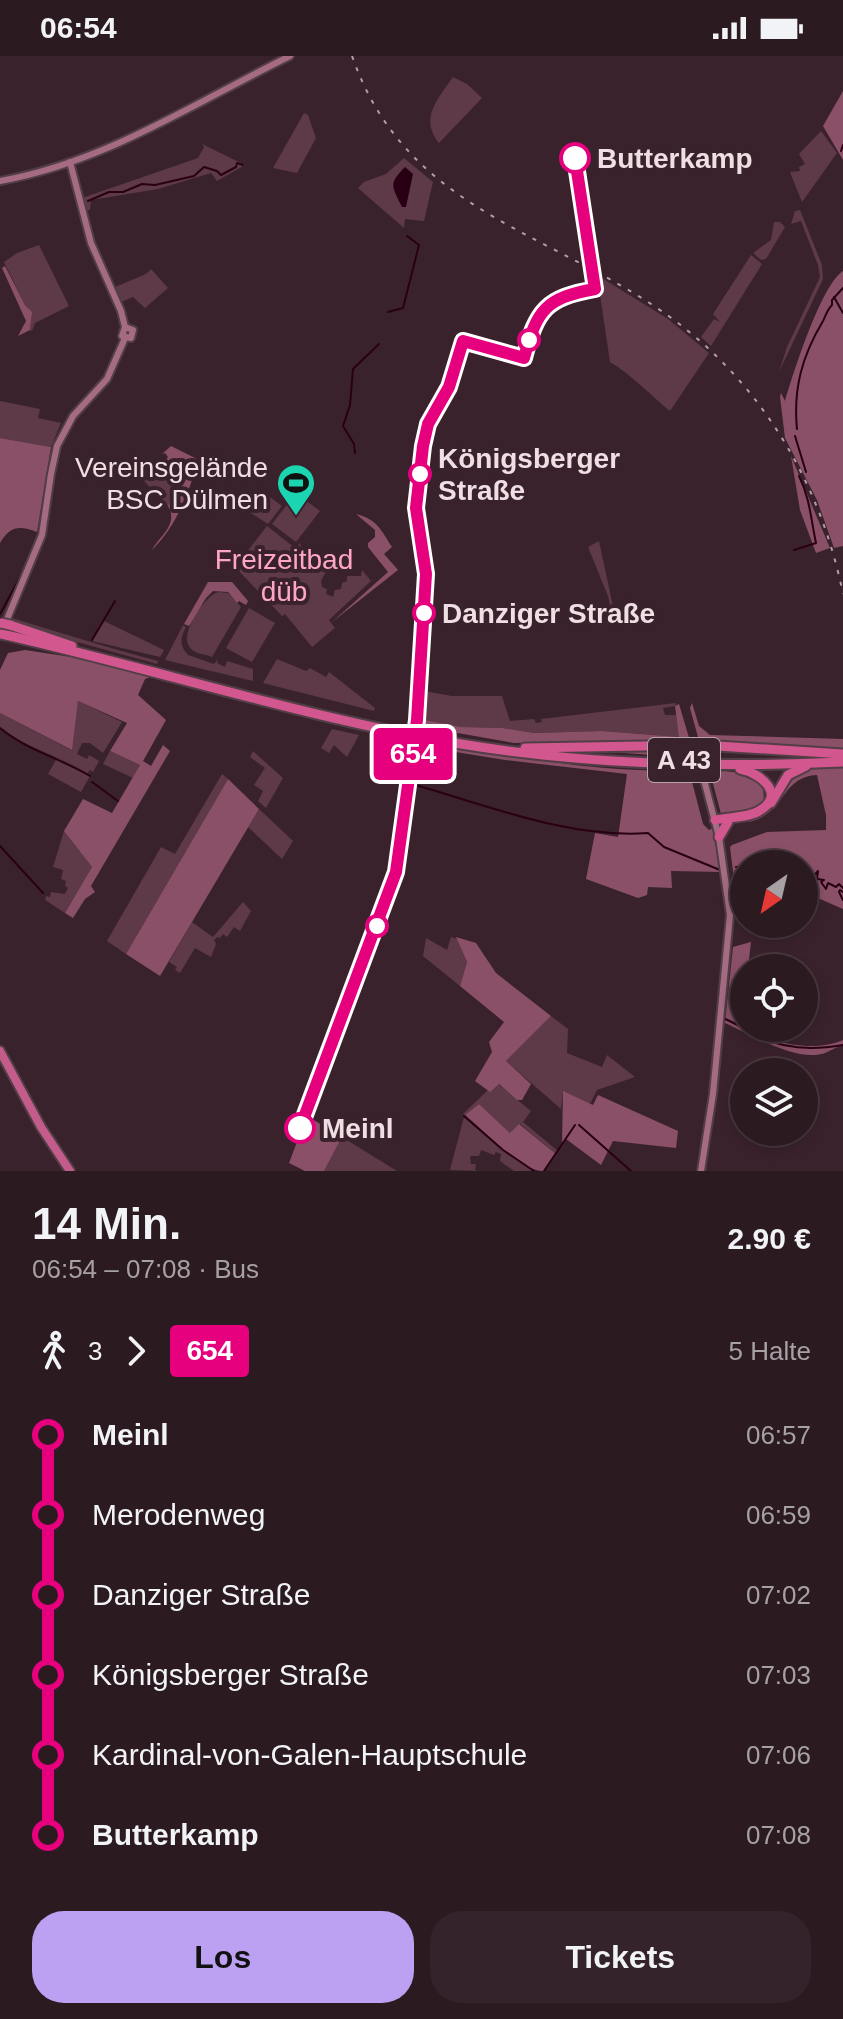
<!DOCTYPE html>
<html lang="de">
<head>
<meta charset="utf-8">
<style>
	body { margin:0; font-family:Helvetica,sans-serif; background:#34232a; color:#f1f3f6; height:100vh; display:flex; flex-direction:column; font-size:30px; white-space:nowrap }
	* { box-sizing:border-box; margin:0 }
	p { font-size:26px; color:#a6a1a5 }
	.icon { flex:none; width:44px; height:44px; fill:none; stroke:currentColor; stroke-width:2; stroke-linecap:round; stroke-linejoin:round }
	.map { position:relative; height:1115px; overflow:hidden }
	.drawer { display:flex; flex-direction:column; background:#2c1a21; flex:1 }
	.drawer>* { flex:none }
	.badge { padding:0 16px; border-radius:6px; font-size:28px; line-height:52px }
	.needle { width:52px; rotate:214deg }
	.tools { position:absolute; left:730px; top:794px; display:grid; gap:16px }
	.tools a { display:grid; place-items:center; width:88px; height:88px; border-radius:50%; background:#2c1a21; box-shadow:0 4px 12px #0003,0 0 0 2px #48383f; font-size:40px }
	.map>.badge { position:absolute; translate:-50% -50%; box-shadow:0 0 0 4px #fff }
	.legs { display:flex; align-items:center; gap:12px; height:88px; padding:0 32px; font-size:26px }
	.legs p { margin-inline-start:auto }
	.headline { display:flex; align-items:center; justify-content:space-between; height:136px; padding:0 32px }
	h1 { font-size:44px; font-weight:700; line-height:60px }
	.action { display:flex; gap:16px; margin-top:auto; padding:16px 32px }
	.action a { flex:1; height:92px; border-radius:32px; background:#bca0f2; color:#111; font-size:32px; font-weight:700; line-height:92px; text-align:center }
	.action a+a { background:#34232a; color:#f1f3f6 }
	ul { padding:0 32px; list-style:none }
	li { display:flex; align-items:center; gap:28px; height:80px; font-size:30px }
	li i { display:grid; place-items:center; width:12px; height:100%; margin:0 10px; background:currentColor }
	li i::after { content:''; width:20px; height:20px; margin:-10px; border:6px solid; border-radius:50%; background:#2c1a21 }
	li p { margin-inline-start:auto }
	li:first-child i { background:linear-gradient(#0000 50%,currentColor 0) }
	li:last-child i { background:linear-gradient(currentColor 50%,#0000 0) }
	.status { display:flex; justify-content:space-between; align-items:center; height:56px; padding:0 40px; background:#2c1a21; direction:ltr }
	.status svg { height:22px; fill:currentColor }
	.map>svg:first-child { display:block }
</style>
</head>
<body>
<div class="status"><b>06:54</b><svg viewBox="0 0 49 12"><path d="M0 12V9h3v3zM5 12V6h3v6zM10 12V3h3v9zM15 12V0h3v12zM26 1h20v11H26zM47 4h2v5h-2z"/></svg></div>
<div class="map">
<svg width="843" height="1115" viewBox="0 0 843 1115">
	<rect width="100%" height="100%" fill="#3a222c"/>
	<g fill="#5e3948">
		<path d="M453,21L467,28L482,42L439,87C419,62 438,43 453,21Z"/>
		<polygon points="304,57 308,59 316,82 297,117 273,112"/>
		<polygon points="821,75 837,97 802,146 790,116 800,115 799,111 805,108 799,98"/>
		<polygon points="202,88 245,109 217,125 211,117 158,133 91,144 90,154 85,154 82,142 198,102 204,91"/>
		<polygon points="404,102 433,126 424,165 405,163 404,172 358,132 364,126 386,118"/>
		<polygon points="800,154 822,209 823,223 779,316 787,291 820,221 818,209 801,165 791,168 795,155"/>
		<polygon points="774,166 780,166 785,171 766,203 761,204 753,197 771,184"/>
		<path d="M39,189L69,250L35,267L32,275L30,274C31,264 34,256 25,249L4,206L17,197Z"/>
		<polygon points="751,199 762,208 711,290 701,281 714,263 720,266 713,258"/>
		<polygon points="151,213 168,232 145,252 133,241 121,246 115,231 146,218"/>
		<path d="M597,219L668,263L709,297L670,355C651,340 630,317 610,306Z"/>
		<polygon points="0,345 40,353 38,362 61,367 51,391 0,382"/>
		<polygon points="163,408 182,417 168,450 142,423 155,418"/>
		<polygon points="263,436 282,450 268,468 251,457"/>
		<polygon points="296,437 320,455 296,486 272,468"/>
		<polygon points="267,470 295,492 300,487 302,493 328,512 321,525 322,531 327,533 326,538 333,541 335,534 341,533 342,527 347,525 347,520 361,520 362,514 371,525 329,564 335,572 312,591 285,558 282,560 235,511"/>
		<polygon points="599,485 614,555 629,551 631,555 637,554 637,561 614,568 608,540 588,491"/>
		<path d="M218,536L228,537L241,551L212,601C204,597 194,599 189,590C180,576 205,540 218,536Z"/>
		<polygon points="249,552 275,567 252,606 226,592"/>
		<path d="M12,562C61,577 109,592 158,605L157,608L8,567Z"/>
		<polygon points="104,565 164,594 160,601 92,585"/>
		<path d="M183,569L186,571C180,582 179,589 188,599L214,608L218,603L217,607L225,611L227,605L253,613V625L165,604Z"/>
		<polygon points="277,603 306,615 310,612 326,621 329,616 375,652 374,655 263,627"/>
		<polygon points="418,634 452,640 502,640 510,665 534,663 536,667 542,666 541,663 676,647 675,650 663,652 665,659 676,659 680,681 602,675 534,677 503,672 461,671 417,664"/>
		<path d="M78,645L122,666L103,697L90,687H82L77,698L87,703L89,699L99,705L93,716L90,714L87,718L90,720L81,736L48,718L57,702L82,714C54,698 26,692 0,671V657L71,694Z"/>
		<polygon points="332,673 359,679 347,701 334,689 329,697 321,692"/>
		<polygon points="110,695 140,709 133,722 103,708"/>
		<polygon points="253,695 283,722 266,752 258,745 263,735 254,729 265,712 250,701"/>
		<polygon points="222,718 228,723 126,898 107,885 161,791 175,798"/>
		<polygon points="259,753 293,785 282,803 248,771"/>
		<polygon points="64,775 92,811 65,857 45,844 46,840 50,841 51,836 65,838 68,832 65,830 66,825 61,823 63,814 53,811"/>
		<polygon points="737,824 718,1037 716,1032 731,864 731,840 735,834"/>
		<polygon points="243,846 251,855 240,875 234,871 227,881 223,878 220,882 217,881 214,884 216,888 211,901 195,892 180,917 175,914 177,911 169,906 192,866 213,881"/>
		<polygon points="451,881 457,883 467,906 460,930 423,900 426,882 447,894"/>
		<polygon points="551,960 568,973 567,997 602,1011 607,999 635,1021 597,1034 590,1048 563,1036 561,1053 506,1005"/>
		<polygon points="498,1028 531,1055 523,1066 558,1095 556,1098 520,1068 511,1078 479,1048 465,1059 463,1058 488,1034"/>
		<polygon points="464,1061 503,1094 533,1115 514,1115 500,1105 501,1098 496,1096 494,1099 481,1094 479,1100 470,1100 471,1108 476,1108 475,1114 478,1115 450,1114"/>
		<polygon points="342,1081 397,1115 324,1115"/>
	</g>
	<g fill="#8a5068">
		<polygon points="843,35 843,104 823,70"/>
		<polygon points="5,210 25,249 32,256 30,274 18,280 26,265 2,212"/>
		<path d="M843,215V490L834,492L817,444L785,382L780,341L781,337L785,345C793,318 821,229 843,215Z"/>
		<path d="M0,382L51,391L37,476C19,469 10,470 0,487Z"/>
		<path d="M171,390L199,404C187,439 178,468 152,494C159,480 179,469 168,450L182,418L163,408L168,401L165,397L162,398Z"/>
		<polygon points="791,400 830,492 816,497 800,454"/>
		<path d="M356,458C377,463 381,474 392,491L384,498L398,514L332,566L388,516L368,491V487L375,481V474Z"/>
		<polygon points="208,526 232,526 248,545 246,549 239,545 237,547 228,536 213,535 206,542 189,570 184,568"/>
		<polygon points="25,594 78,602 150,621 145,623 138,639 166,664 143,705 151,710 163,689 170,695 91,830 95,836 85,843 73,862 65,857 92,811 64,775 83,743 112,757 140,709 110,695 127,667 78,645 72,694 0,657 0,614 8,597"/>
		<polygon points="692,647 699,670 710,679 843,683 843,694 703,686 698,681 690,652"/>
		<polygon points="679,648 690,685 514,687 418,670 419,663 461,671 503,672 534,677 602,675 679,681 675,650"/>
		<path d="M417,682C509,699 603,720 697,713L699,720L691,722L703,768L709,774L713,772L722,816L671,815L672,832L648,831L647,839L638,842L586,823L595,777L618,781L627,718L505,704L431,692L427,714L414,712Z"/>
		<polygon points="692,693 695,702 582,694"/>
		<path d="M843,710V853L804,836V808H744V826L734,824L730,791L732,789L767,776L826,774V759L817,719C780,721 787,757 749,766L748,763C780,753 773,733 793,720C807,710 827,712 843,710Z"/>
		<path d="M706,715C725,715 751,714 763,731L764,745L756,752L721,758L712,724L708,720Z"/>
		<polygon points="228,723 259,753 160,920 126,898"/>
		<polygon points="456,881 476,887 496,917 551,960 506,1005 531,1028 522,1044 517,1044 499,1028 490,1036 475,1025 492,996 489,986 504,966 460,930 467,906"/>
		<path d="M751,886L748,912H744V972C754,974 763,981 774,984C795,991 823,993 843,984V989C836,991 832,994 825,997C797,1007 750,978 725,967L733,891Z"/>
		<polygon points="563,1035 593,1049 598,1039 678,1075 676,1092 613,1085 601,1109 566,1083 562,1088"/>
		<path d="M479,1048L510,1077L519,1068L556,1098L544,1115C519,1115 485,1075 465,1059Z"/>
		<polygon points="307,1060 342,1081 324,1115 305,1115 289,1107"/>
	</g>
	<path fill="#290013" d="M405,111L413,118L406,151H402C392,130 388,128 405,111Z"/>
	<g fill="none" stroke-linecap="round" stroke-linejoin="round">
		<g stroke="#290013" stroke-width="2">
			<polyline points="841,95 843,89"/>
			<polyline points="88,145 109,136 123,136 142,128 155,129 194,120 204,111 217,115 221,119 236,111 237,107 243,109"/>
			<polyline points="834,241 843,257"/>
			<polyline points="388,256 403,252 419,189 407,180"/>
			<path d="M797,373C793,333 802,300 823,265C826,259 827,254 832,249V244L843,232"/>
			<polyline points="795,380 806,416"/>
			<polyline points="355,397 354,388 343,370 350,349 353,313 379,288"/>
			<path d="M794,494L816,487C811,464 810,442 799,420"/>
			<polyline points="0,558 24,514"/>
			<polyline points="92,584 115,545"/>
			<path d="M0,672C28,695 60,702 90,720"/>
			<polyline points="92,726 118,745"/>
			<path d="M412,728C487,749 569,783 648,777L664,791L720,814"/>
			<polyline points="0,790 43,837"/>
			<polyline points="736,811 744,811"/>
			<polyline points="804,817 811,823 818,815 817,823 824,824 821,826 826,833 828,827 836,831 839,828 843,832"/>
			<polyline points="843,836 840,834 839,836 843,844"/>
			<path d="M725,963C737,968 748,975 760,981C786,994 815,994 843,989"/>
			<polyline points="305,1054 377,866"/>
			<polyline points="464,1060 503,1094 534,1115"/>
			<polyline points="579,1069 631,1115"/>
			<polyline points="544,1115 575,1069"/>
		</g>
		<g stroke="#523e46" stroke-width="10">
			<g id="secondary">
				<polyline points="70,106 91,187 121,255 125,271 122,280 131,282 133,274 125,271"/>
				<path d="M0,125C106,106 196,46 290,0"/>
				<polyline points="5,568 42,479 51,418 57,390 73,360 107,323 125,282"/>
				<polyline points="701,1115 713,1038 730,859 719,781 704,724"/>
			</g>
		</g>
		<g stroke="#523e46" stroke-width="12">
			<polyline id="trunk" points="0,995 41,1071 70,1115"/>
		</g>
		<g stroke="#523e46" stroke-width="13">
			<g id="motorway">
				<polyline points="10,569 72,590"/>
				<path d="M6,579C158,614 307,662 461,688C588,709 715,712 843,706"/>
				<polyline points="525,692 702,689 843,698"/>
				<polyline points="771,747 788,719 806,710"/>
				<path d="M715,764C729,761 747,762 759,755C787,739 761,717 740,713"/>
				<polyline points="719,781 728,766"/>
			</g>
		</g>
		<use href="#secondary" stroke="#a46b83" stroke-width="6"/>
		<use href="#trunk" stroke="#c45c8b" stroke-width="8"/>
		<use href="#motorway" stroke="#d1578e" stroke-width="9"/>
		<path stroke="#b29fa6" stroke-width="2" stroke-dasharray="4 8" stroke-linecap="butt" d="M352,0C404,148 533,171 651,248C753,314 819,419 843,538"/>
		<g stroke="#523e46" stroke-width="10" stroke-linecap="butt">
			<polyline id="secondary-bridge" points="696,694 704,724"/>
		</g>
		<g stroke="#523e46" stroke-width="13" stroke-linecap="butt">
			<g id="motorway-bridge">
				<polyline points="1,567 10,569"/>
				<polyline points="0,578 6,579"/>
			</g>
		</g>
		<use href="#secondary-bridge" stroke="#a46b83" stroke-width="6"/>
		<use href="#motorway-bridge" stroke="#d1578e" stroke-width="9"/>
	</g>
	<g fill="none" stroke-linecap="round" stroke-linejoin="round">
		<g stroke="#fff" stroke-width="18">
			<path id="line-1" d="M300,1072L396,816L417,664L426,518L416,452L423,390L428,368L449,331L463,285L524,302C537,253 546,242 595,233L575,102"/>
		</g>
		<use href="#line-1" stroke="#e6007e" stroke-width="12"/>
	</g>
	<defs>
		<g id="stadium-pin" transform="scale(2)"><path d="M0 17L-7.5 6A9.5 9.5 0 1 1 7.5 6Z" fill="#1bd5b1" stroke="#3a222c"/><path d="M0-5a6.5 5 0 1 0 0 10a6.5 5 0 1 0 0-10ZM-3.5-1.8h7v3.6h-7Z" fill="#111"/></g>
	</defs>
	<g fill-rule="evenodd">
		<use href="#stadium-pin" x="296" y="427"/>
	</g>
	<g fill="#fff" stroke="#e6007e" stroke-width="4">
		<circle cx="575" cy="102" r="14"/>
		<circle cx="529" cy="284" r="10"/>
		<circle cx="420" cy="418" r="10"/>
		<circle cx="424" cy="557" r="10"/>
		<circle cx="377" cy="870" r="10"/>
		<circle cx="300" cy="1072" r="14"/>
	</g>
	<g text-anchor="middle" stroke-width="8" stroke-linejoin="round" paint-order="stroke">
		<rect fill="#3a222c" stroke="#b9a6ad" stroke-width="2" x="648" y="682" width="72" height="44" rx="6"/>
		<g font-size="26" font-weight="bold" fill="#efdee4">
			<text x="684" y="713">A 43</text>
		</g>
		<g font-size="28" font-weight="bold" fill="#efdee4" stroke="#3a222c" text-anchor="start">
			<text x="597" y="112">Butterkamp</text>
			<text x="438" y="412">Königsberger<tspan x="438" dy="32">Straße</tspan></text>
			<text x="442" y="567">Danziger Straße</text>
			<text x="322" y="1082">Meinl</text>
		</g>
		<g font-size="28" fill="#efdee4" stroke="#3a222c" text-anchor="end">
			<text x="268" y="421">Vereinsgelände<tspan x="268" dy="32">BSC Dülmen</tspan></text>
		</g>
		<g font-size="28" fill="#fea5c8" stroke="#3a222c">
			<text x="284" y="513">Freizeitbad<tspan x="284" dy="32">düb</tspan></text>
		</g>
	</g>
</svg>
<div class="tools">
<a><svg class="needle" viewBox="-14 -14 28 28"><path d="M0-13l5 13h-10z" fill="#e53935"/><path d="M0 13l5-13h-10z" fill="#a6a1a5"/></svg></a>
<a><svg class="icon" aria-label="locate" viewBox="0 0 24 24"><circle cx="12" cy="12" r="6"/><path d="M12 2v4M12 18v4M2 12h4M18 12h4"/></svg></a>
<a><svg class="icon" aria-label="layers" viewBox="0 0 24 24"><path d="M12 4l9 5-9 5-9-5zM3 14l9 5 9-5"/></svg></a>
</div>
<b class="badge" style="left:413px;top:698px;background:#e6007e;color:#fff">654</b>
</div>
<section class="drawer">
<div class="headline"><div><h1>14 Min.</h1><p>06:54 – 07:08 · Bus</p></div><b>2.90 €</b></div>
<div class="legs"><svg class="icon" aria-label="walk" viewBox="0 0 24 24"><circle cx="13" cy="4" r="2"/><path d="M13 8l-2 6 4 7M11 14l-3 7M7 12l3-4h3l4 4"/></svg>3<svg class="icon" aria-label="forward" viewBox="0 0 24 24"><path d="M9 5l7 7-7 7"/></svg><b class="badge" style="background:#e6007e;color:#fff">654</b><p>5 Halte</p></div>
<ul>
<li><i style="color:#e6007e"></i><b>Meinl</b><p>06:57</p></li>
<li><i style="color:#e6007e"></i><span>Merodenweg</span><p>06:59</p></li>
<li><i style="color:#e6007e"></i><span>Danziger Straße</span><p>07:02</p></li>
<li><i style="color:#e6007e"></i><span>Königsberger Straße</span><p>07:03</p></li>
<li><i style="color:#e6007e"></i><span>Kardinal-von-Galen-Hauptschule</span><p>07:06</p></li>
<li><i style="color:#e6007e"></i><b>Butterkamp</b><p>07:08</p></li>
</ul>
<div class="action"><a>Los</a><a>Tickets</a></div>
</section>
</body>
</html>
